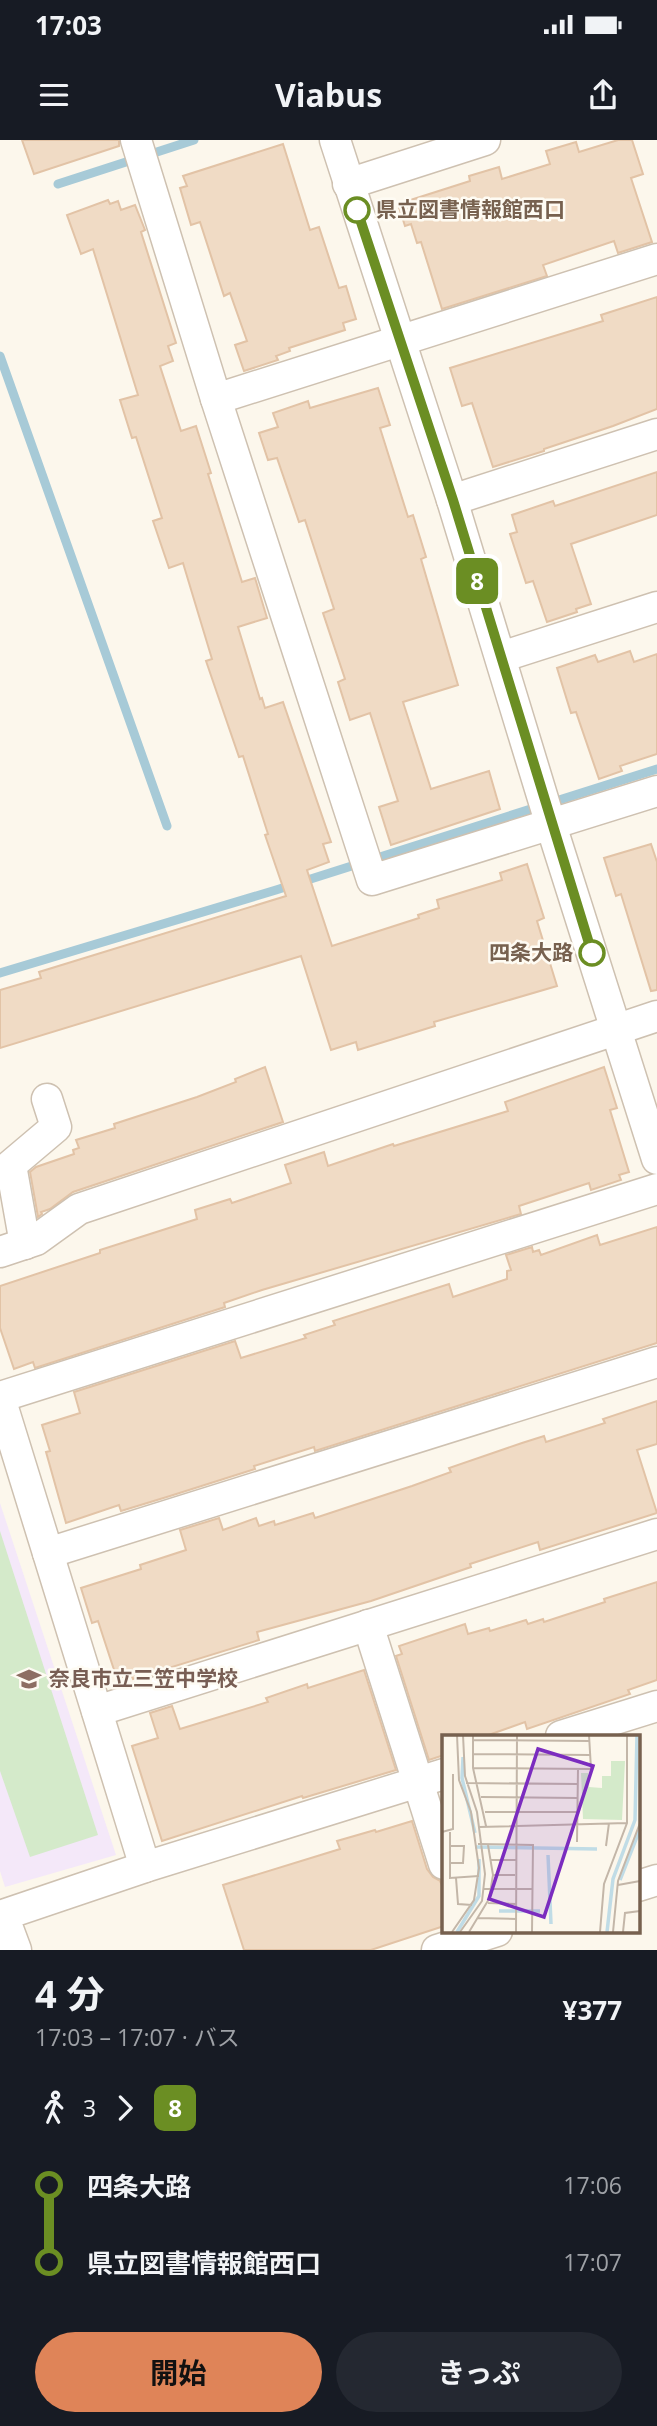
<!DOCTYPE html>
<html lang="ja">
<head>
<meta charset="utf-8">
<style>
	body { margin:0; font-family:"Open Sans","Noto Sans JP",sans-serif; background:#242831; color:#f1f3f6; height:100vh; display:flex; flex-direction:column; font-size:26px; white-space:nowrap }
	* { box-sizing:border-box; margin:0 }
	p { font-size:23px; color:#9ea1a6 }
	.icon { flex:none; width:38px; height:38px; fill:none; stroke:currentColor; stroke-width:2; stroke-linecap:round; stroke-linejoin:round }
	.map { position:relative; height:1810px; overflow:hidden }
	.side { display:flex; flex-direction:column; background:#171b24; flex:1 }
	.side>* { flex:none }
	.badge { padding:0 14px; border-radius:10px; font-size:24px; line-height:46px }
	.map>.badge { position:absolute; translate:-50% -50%; box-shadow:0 0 0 4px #fff }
	.legs { display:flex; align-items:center; gap:10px; height:77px; padding:0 35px; font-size:23px }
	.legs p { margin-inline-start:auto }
	.headline { display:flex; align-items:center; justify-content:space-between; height:119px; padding:0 35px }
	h1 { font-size:38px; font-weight:700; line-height:52px }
	.primary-button { display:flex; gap:14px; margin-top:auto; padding:14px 35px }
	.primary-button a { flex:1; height:80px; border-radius:42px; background:#df8458; color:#111; font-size:28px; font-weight:700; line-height:80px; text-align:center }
	.primary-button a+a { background:#242831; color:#f1f3f6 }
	ul { padding:0 35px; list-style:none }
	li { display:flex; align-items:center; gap:24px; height:77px; font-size:26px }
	li i { display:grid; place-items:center; width:10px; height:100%; margin:0 9px; background:currentColor }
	li i::after { content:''; width:18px; height:18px; margin:-9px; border:5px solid; border-radius:50%; background:#171b24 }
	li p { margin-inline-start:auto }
	li:first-child i { background:linear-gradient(#0000 50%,currentColor 0) }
	li:last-child i { background:linear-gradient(currentColor 50%,#0000 0) }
	.status { display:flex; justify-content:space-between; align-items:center; height:49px; padding:0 35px; background:#171b24; direction:ltr }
	.status svg { height:19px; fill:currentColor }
	header { display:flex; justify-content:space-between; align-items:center; height:91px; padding:0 35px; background:#171b24; font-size:32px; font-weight:700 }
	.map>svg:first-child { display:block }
</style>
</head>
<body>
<div class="status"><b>17:03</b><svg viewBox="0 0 49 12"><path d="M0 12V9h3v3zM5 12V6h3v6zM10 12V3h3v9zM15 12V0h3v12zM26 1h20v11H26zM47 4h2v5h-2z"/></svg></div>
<header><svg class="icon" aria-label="menu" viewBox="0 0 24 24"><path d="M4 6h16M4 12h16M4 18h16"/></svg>Viabus<svg class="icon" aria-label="share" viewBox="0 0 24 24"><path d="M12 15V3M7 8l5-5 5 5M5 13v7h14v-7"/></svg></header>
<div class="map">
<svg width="657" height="1810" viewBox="0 0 657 1810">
	<rect width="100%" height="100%" fill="#fcf7ec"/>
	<polygon fill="#f4e8f9" points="0,1363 116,1715 5,1747 0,1731"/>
	<polygon fill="#d4eaca" points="0,1391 98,1695 30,1717 0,1631"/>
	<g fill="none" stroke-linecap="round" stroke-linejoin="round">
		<g stroke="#a7cad7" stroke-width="9">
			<polyline points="58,44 194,0"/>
			<polyline points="0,216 167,686"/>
			<polyline points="0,833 276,750 657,629"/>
		</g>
	</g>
	<g fill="#f0dbc5" stroke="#e2c3a6" stroke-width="2">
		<polygon points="22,0 119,0 119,6 34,34"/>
		<polygon points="618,0 632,0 643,34 631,38 652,102 618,113 614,101 543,125 547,136 442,169 421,102 417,103 411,84 405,86 398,64 470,41 469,36 499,27 502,39 550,24 546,11 576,2 579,12"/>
		<polygon points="283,4 310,90 319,87 339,148 346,146 356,179 343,183 345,190 289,208 290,211 276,216 278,220 244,231 235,205 247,201 230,153 224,156 200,82 191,85 180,48 187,46 183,36"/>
		<polygon points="108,60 110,64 118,61 121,70 135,65 145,90 141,92 176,203 168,206 173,221 160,226 181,291 196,286 211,333 208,334 242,442 255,438 267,478 238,487 260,559 262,558 265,568 283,562 331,702 323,704 329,722 307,730 332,806 419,778 418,775 439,768 437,760 502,740 500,733 527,724 544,778 537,781 557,846 434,882 435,886 358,910 356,902 331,910 301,816 0,908 0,850 41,838 39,832 286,756 265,695 268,694 243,616 239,617 206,521 212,519 183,423 169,428 153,381 162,378 136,297 132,298 120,260 138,255 93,109 81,114 67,75"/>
		<polygon points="657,157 657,269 613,286 544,309 544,311 493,327 472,263 462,266 450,228 603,181 601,175"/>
		<polygon points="378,248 390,285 380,288 408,377 413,375 426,417 421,419 458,545 403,562 431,649 489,631 500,669 391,705 379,667 398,661 370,573 350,580 338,542 345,539 323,473 334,469 305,380 299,382 277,318 268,320 259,293 278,287 273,273 308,261 310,268"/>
		<polygon points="657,332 657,375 571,404 591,464 576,469 577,472 547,482 533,441 526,443 510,394 517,392 512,375 553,361 555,366"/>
		<polygon points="630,511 634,522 657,514 657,614 620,626 622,631 599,639 576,572 571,573 557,528 595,515 598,522"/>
		<polygon points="651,704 657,722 657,850 651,851 621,754 616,756 604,718"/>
		<polygon points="265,927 283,982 73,1052 50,1069 41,1072 42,1074 38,1077 30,1032 36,1027 74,1014 73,1010 79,1008 76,1000 115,988 114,984 197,957 236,942 235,939"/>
		<polygon points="604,927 617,968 610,970 629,1032 619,1035 621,1040 591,1050 589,1043 519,1066 521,1074 262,1150 224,1163 225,1167 35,1228 33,1222 14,1229 0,1188 0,1146 100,1113 100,1110 197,1079 195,1070 230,1059 232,1063 291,1043 285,1025 324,1012 328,1026 393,1004 394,1006 508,971 505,962"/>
		<polygon points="657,1087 657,1203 315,1311 314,1307 254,1326 255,1329 170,1356 121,1371 119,1365 66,1383 46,1312 50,1311 42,1285 80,1273 74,1252 235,1201 241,1218 306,1198 304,1195 335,1185 333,1181 449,1144 453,1157 507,1139 507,1131 511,1130 506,1115 532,1107 533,1112 539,1110 541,1115 597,1095 600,1105"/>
		<polygon points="657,1261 657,1304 637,1310 657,1373 540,1410 538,1402 470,1424 471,1427 371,1461 257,1492 259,1500 162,1530 163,1532 139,1539 139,1537 133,1539 131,1534 117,1539 98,1481 92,1483 81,1448 141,1429 140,1425 186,1410 180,1390 219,1378 223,1390 256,1378 259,1386 274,1381 275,1385 313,1373 315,1378 412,1346 451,1332 449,1328 522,1303 544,1296 546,1302 605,1283 603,1279"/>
		<polygon points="657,1442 657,1540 628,1550 630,1554 527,1589 525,1582 483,1597 444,1597 444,1615 429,1620 396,1516 402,1514 399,1506 465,1484 468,1494 489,1488 490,1491 526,1480 528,1484 543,1479 544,1482 605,1462 604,1459"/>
		<polygon points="364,1530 396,1630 303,1658 302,1656 162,1701 132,1606 158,1598 150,1573 172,1566 180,1589 268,1562 266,1558 307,1544 308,1548"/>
		<polygon points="412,1681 427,1729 433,1737 440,1741 444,1751 444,1786 371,1810 244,1810 223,1745 340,1709 337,1701 375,1690 376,1692"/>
	</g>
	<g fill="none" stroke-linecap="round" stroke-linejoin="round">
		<g stroke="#cec1b1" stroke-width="33">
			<g id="minor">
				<polyline points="136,0 216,259 372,740 657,651"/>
				<polyline points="335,0 452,360 551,685 657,1019"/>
				<polyline points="348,44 485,0"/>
				<polyline points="216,259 657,119"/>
				<polyline points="452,360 657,294"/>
				<polyline points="501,517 657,467"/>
				<polyline points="25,1104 11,1025 56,987 47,959"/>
				<polyline points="0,1112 36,1100 79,1069 657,876"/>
				<polyline points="0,1257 657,1049"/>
				<polyline points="0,1258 145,1727"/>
				<polyline points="48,1413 657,1222"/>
				<polyline points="368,1485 444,1724"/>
				<polyline points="97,1571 657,1394"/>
				<polyline points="561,1596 657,1566"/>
				<polyline points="638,1746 657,1740"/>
				<polyline points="16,1810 3,1775 145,1727 444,1634"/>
				<polyline points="437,1810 497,1791"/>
			</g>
		</g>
		<use href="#minor" stroke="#fff" stroke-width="30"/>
	</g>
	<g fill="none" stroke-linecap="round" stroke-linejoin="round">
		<g stroke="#fff" stroke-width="16">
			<polyline id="line-1" points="357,70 453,360 592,813"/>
		</g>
		<use href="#line-1" stroke="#6b8e23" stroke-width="10"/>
	</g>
	<defs>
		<g id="school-bare" transform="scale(1.89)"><path d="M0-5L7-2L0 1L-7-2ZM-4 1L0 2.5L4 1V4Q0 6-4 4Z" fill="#8d6e63" stroke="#fefbf3" stroke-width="2.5" paint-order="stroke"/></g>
	</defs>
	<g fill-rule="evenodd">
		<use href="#school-bare" x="29" y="1539"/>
	</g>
	<g fill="#fff" stroke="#6b8e23" stroke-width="3.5">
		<circle cx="357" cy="70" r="12"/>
		<circle cx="592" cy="813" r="12"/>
	</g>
	<g text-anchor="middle" stroke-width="5" stroke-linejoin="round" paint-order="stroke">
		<g font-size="21" font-weight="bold" fill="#77614f" stroke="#fefbf3" text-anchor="start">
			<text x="376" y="77">県立図書情報館西口</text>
			<text x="573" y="820" text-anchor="end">四条大路</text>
		</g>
		<g font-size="21" font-weight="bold" fill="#785e54" stroke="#fefbf3" text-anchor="start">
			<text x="49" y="1546">奈良市立三笠中学校</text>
		</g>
	</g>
	<g transform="translate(442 1595)">
		<rect width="198" height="198" fill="#fcf7ec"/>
		<path d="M169,26H183L180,85L141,84L139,38H146L147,52L160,53V41H169Z" fill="#d4eaca"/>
		<path fill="none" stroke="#c0dce6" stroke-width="3.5" d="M21,22L20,43L33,98M33,112L155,114M106,120L109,189M178,145L198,94M57,176H98M15,197L37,161V124M165,197L171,144L193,85L195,0"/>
		<path fill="none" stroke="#c3b6a8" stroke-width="2" d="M31,0V33L44,91M31,5L147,6M31,19L148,20M31,33L149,34L147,0M24,48L136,49M39,62L136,63M43,77H136M37,92L185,88M0,97L11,94V39M8,97V143L37,141M135,107L136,34M36,109L91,110L90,197M164,111L167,88M49,125H74M9,128H21L22,111H9M51,140H73M14,143L16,169L30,170M176,150L198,146M42,154H91M46,168L74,169M36,183L74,184M10,197L32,165L37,133L29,77L17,45L15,0M18,197L40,166L43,139L35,77L23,41L21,0M27,197L47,164L51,140L46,110M74,197L75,0M158,197L162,149L185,88V0M171,197L176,146L198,88M181,197L183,178L198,176"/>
		<path fill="#7b2cbf" fill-opacity="0.15" stroke="#7b2cbf" stroke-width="3.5" d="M96,14L151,31L102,182L47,164Z"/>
		<rect width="198" height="198" fill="none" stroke="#77614f" stroke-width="3.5"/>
	</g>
</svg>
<b class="badge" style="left:477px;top:441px;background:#6b8e23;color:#fff">8</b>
</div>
<section class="side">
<div class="headline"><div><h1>4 分</h1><p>17:03 – 17:07 · バス</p></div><b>¥377</b></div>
<div class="legs"><svg class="icon" aria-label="walk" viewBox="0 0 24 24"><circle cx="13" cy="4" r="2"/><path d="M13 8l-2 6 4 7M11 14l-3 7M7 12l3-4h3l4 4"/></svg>3<svg class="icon" aria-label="forward" viewBox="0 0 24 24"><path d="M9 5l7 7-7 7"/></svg><b class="badge" style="background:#6b8e23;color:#fff">8</b></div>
<ul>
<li><i style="color:#6b8e23"></i><b>四条大路</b><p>17:06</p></li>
<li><i style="color:#6b8e23"></i><b>県立図書情報館西口</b><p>17:07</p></li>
</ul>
<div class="primary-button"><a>開始</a><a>きっぷ</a></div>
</section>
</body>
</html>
